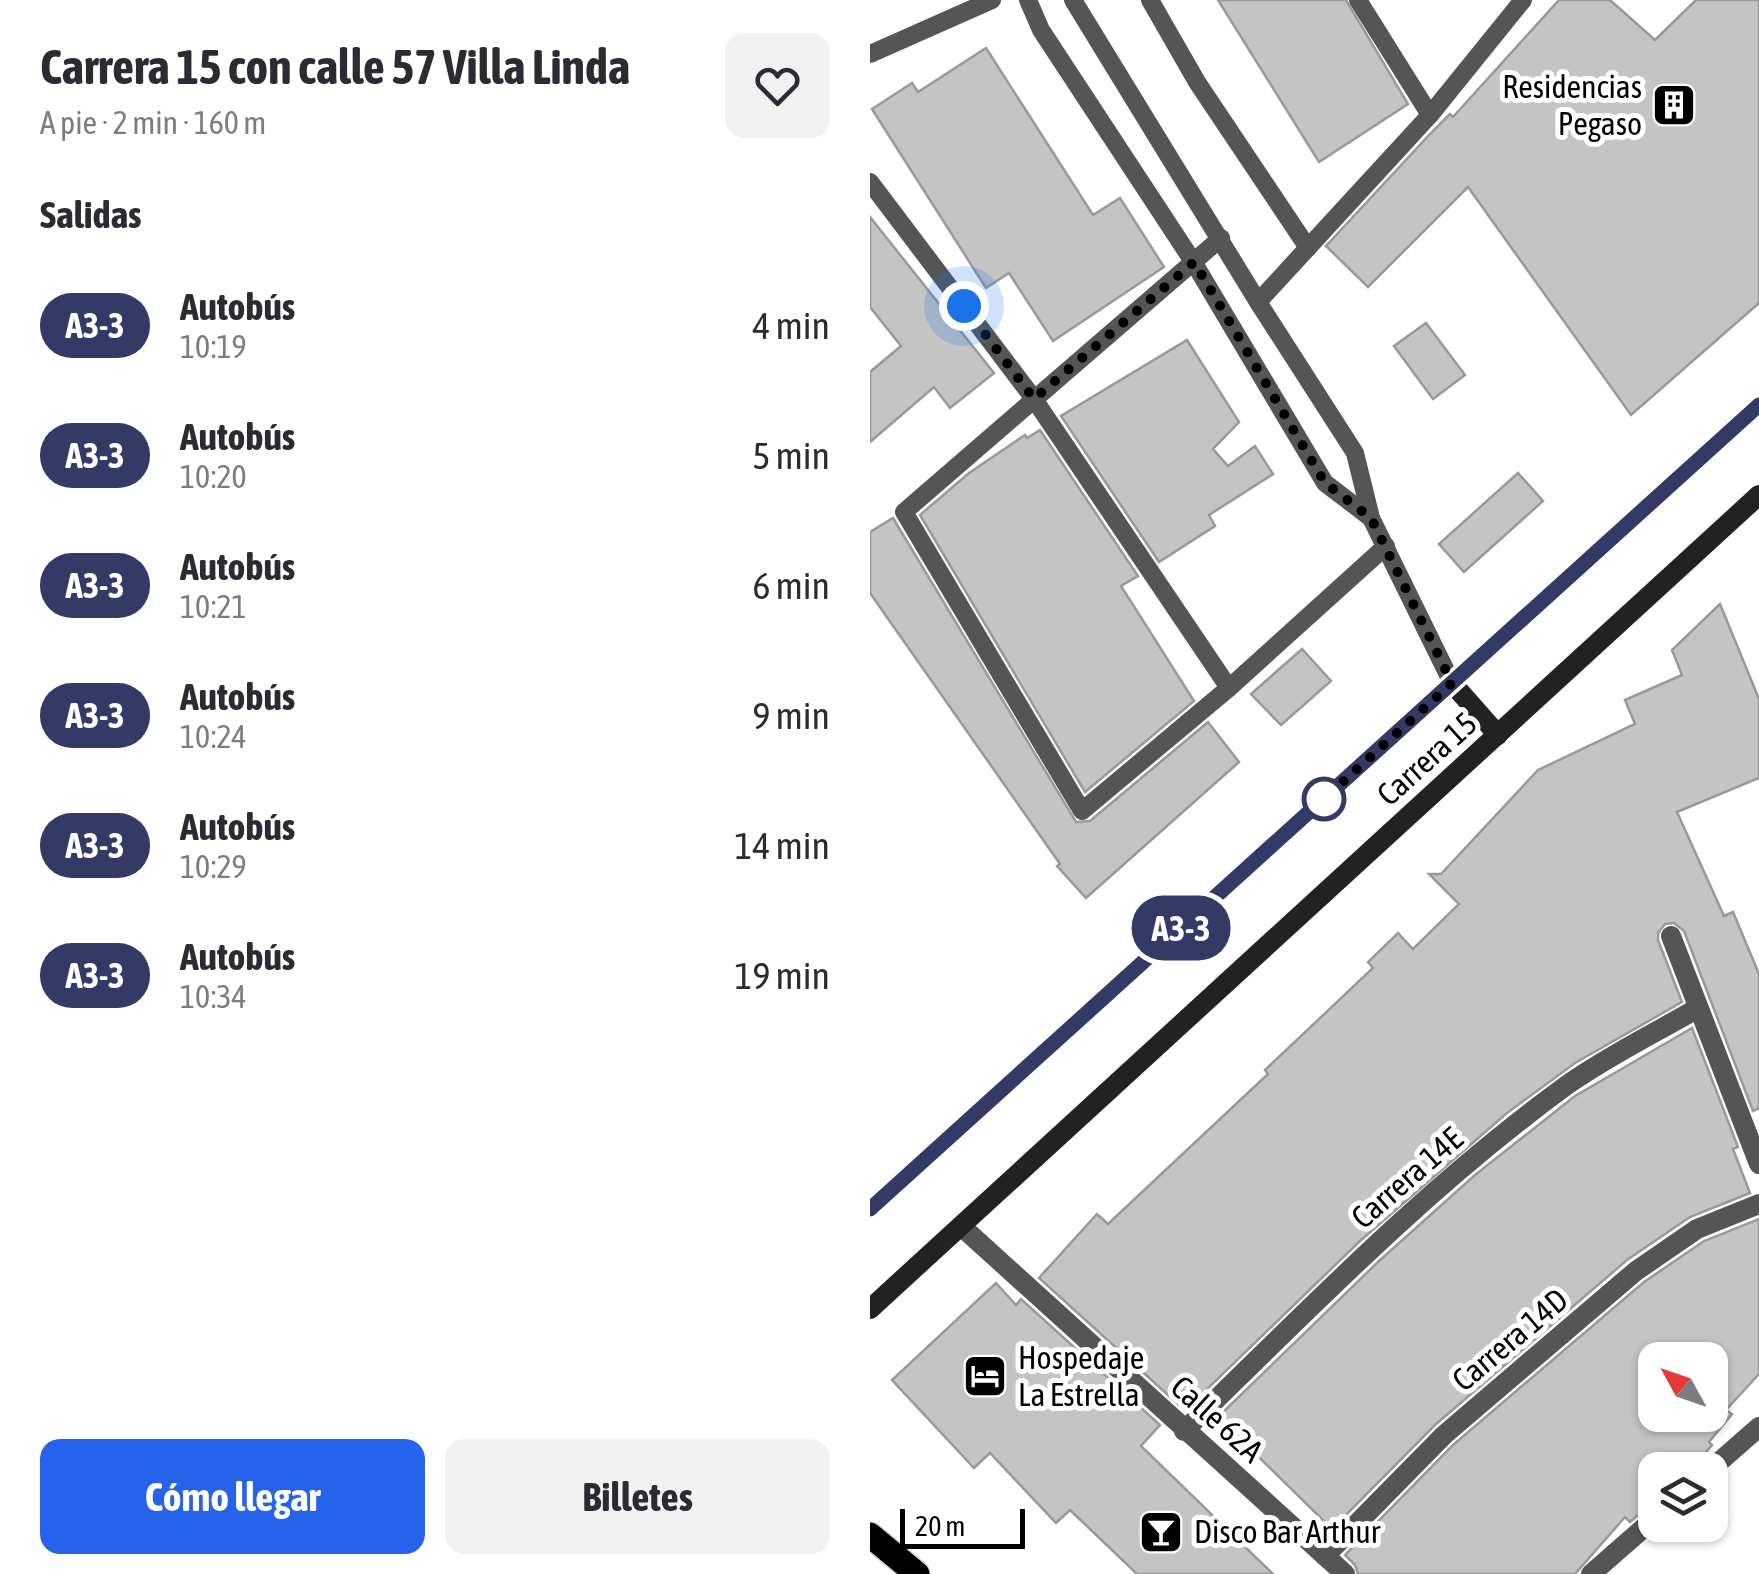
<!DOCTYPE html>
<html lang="es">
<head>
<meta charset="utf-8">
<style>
	body { margin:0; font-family:"Asap Condensed",sans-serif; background:#f2f2f3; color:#2b2b33; height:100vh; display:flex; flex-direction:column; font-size:38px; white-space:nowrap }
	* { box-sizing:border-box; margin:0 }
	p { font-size:32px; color:#7c7c81 }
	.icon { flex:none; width:55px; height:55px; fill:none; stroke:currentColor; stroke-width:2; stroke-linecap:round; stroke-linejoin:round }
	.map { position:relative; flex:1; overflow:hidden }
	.sheet { display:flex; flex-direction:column; background:#fff; width:870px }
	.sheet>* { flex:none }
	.badge { padding:0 20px; border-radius:32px; font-size:35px; line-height:65px }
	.needle { width:65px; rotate:310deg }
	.fabs { position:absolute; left:768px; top:1342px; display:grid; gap:20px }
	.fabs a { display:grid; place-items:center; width:90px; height:90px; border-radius:20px; background:#fff; box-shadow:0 2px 8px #0004; font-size:50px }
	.scale { position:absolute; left:30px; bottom:25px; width:125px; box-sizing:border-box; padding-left:10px; border:5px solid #000; border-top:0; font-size:28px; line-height:35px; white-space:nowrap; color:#000; -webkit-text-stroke:8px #fff; paint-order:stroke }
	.you { position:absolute; width:50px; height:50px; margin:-25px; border:8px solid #fff; border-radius:50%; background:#1a73e8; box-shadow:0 0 0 15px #1a73e833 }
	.map>.badge { position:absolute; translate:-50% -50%; box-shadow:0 0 0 5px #fff }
	h2 { padding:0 40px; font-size:38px; line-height:90px }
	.round { display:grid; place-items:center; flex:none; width:105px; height:105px; border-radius:20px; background:#f2f2f3 }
	.overview { display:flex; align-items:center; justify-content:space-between; height:170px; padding:0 40px }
	h1 { font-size:48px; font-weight:700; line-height:75px }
	.button { display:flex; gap:20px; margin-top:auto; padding:20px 40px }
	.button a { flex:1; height:115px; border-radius:20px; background:#2563eb; color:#fff; font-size:40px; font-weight:700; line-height:115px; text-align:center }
	.button a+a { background:#f2f2f3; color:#2b2b33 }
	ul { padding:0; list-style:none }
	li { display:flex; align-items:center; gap:30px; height:130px; padding:0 40px }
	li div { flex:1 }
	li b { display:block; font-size:38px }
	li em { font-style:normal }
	li .badge { min-width:110px; font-weight:700; text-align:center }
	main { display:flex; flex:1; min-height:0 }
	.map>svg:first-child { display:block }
</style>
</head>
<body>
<main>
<section class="sheet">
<div class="overview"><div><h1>Carrera 15 con calle 57 Villa Linda</h1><p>A pie · 2 min · 160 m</p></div><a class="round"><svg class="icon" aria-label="heart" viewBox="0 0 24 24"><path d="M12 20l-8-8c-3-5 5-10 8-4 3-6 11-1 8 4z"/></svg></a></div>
<h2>Salidas</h2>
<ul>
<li><span class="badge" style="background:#343965;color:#fff">A3-3</span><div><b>Autobús</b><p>10:19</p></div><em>4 min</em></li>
<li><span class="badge" style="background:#343965;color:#fff">A3-3</span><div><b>Autobús</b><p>10:20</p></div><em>5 min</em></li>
<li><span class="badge" style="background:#343965;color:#fff">A3-3</span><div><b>Autobús</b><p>10:21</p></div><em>6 min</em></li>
<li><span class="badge" style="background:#343965;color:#fff">A3-3</span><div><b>Autobús</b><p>10:24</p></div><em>9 min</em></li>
<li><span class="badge" style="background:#343965;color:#fff">A3-3</span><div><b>Autobús</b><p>10:29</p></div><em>14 min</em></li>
<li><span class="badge" style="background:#343965;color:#fff">A3-3</span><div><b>Autobús</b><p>10:34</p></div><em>19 min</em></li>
</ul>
<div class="button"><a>Cómo llegar</a><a>Billetes</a></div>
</section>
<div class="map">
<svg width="889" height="1574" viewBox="0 0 889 1574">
	<rect width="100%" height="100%" fill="#fff"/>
	<g fill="#c4c4c4" stroke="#999" stroke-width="2.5" fill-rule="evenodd">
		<polygon points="348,0 476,0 538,104 449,162"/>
		<polygon points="689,0 740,0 785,40 826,0 889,0 889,303 761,415 598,187 498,287 456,246 560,134 580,114 583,117"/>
		<polygon points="116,48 223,215 250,198 294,267 183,341 139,273 116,288 2,109 42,83 48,92"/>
		<polygon points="0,217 124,373 80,408 64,387 0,442 0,372 31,346 0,307"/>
		<polygon points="556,323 595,375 563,399 524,346"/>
		<polygon points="317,340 369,422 343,449 358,466 385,446 403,474 339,515 345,526 289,562 191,416"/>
		<polygon points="170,430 268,576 251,586 324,701 215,792 50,515 99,473 155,435 157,438"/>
		<polygon points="648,473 673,501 594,572 569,544"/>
		<polygon points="23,518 206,822 220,821 338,722 369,762 216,898 187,866 190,864 0,593 0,532"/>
		<polygon points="850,604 889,699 889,778 807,812 854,916 863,912 889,974 889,1108 883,1111 814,931 804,923 795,924 788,933 788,940 812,1002 705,1063 637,1113 490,1241 328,1398 322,1391 309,1405 169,1278 227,1214 238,1224 398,1074 395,1070 503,968 498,962 528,933 543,949 589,904 559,874 571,874 668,770 765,724 755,700 812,675 802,650"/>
		<polygon points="432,649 461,681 411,725 381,694"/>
		<polygon points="822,1028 868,1147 863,1149 880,1193 820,1217 757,1260 565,1425 462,1529 348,1417 509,1261 605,1175 705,1096"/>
		<path d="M889,1219V1374L856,1410L862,1414L839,1442L842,1445L821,1470H785V1505L777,1507L760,1522L755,1517L705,1574H488L485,1565L475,1555L583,1445L774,1282L834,1241ZM785,1360H840V1415H785Z"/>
		<polygon points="126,1283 146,1305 151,1299 290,1425 271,1446 403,1574 267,1574 200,1510 186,1523 120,1453 104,1468 22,1380"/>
	</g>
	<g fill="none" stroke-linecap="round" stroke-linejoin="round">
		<g stroke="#dbdbdb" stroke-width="28">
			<polyline id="primary" points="0,1535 47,1574"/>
		</g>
		<g stroke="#555" stroke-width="18">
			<polyline points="158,0 171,30 324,263 455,483 501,518"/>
			<polyline points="203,0 388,302 485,453 501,518 582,683"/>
			<polyline points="280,0 327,82 438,248"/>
			<polyline points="0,54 122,0"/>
			<polyline points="560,115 653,0"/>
			<polyline points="0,182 164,399 359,688"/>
			<polyline points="351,238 34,512 212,811 359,688 516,546"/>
			<polyline points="388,302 560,115 488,0"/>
		</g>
		<g stroke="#555" stroke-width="20">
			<polyline points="801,936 889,1164"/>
			<polyline points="91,1226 475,1574"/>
			<path d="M314,1431C437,1311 558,1186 697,1085C738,1056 785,1033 828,1008"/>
			<polyline points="840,1470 889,1427"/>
			<polyline points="455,1556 574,1435 766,1271 827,1229 889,1204"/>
			<polyline points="721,1574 785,1518"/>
		</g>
		<g stroke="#222" stroke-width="20">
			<polyline points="582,683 628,735"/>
			<polyline points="0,1209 889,405"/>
			<polyline points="0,1309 889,495"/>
		</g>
		<use href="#primary" stroke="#000" stroke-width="25"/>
	</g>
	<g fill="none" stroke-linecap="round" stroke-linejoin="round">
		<g stroke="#fff" stroke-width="22">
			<polyline id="line" points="0,1209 889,405"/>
		</g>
		<use href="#line" stroke="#343965" stroke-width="15"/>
		<polyline stroke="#000" stroke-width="10" stroke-dasharray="0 18" points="94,306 164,399 324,262 455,483 501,518 582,683 454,799"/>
	</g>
	<defs>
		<g id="building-square" transform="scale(2.25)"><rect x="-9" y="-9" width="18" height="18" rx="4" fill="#000" stroke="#fff"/><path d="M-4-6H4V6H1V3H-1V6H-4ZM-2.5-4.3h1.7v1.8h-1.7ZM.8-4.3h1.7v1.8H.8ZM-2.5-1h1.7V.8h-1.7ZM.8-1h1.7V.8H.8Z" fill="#fff"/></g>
		<g id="hotel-square" transform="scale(2.25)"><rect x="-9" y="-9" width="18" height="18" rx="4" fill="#000" stroke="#fff"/><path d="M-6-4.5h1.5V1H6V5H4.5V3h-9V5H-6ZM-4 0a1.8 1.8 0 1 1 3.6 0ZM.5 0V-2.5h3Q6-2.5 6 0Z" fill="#fff"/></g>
		<g id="bar-square" transform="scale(2.25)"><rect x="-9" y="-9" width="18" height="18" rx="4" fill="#000" stroke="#fff"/><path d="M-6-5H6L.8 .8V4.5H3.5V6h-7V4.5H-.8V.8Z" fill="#fff"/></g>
	</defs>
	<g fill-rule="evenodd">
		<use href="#building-square" x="804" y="105"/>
		<use href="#hotel-square" x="115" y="1376"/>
		<use href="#bar-square" x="291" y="1532"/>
	</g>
	<circle fill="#fff" stroke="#343965" stroke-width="5" cx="454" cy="799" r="20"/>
	<g text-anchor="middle" stroke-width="10" stroke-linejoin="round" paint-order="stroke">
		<g font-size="32" fill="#000" stroke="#fff" text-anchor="start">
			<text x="772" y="98" text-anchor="end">Residencias<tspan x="772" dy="37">Pegaso</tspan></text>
			<text x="148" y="1369">Hospedaje<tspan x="148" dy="37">La Estrella</tspan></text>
			<text x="324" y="1543">Disco Bar Arthur</text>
		</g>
		<g font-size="32" fill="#000" stroke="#fff">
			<text transform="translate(557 759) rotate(-42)" y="11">Carrera 15</text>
			<text transform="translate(537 1178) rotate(-41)" y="11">Carrera 14E</text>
			<text transform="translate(640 1340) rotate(-40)" y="11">Carrera 14D</text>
			<text transform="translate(347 1419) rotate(42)" y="11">Calle 62A</text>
		</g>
	</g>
</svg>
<div class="fabs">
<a><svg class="needle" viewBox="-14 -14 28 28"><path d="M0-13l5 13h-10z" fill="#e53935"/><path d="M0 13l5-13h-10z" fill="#7c7c81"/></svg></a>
<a><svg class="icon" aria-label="layers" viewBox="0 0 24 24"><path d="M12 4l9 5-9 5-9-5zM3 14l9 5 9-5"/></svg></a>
</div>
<div class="scale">20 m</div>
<div class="you" style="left:94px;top:306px"></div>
<b class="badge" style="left:311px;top:928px;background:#343965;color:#fff">A3-3</b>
</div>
</main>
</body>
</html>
